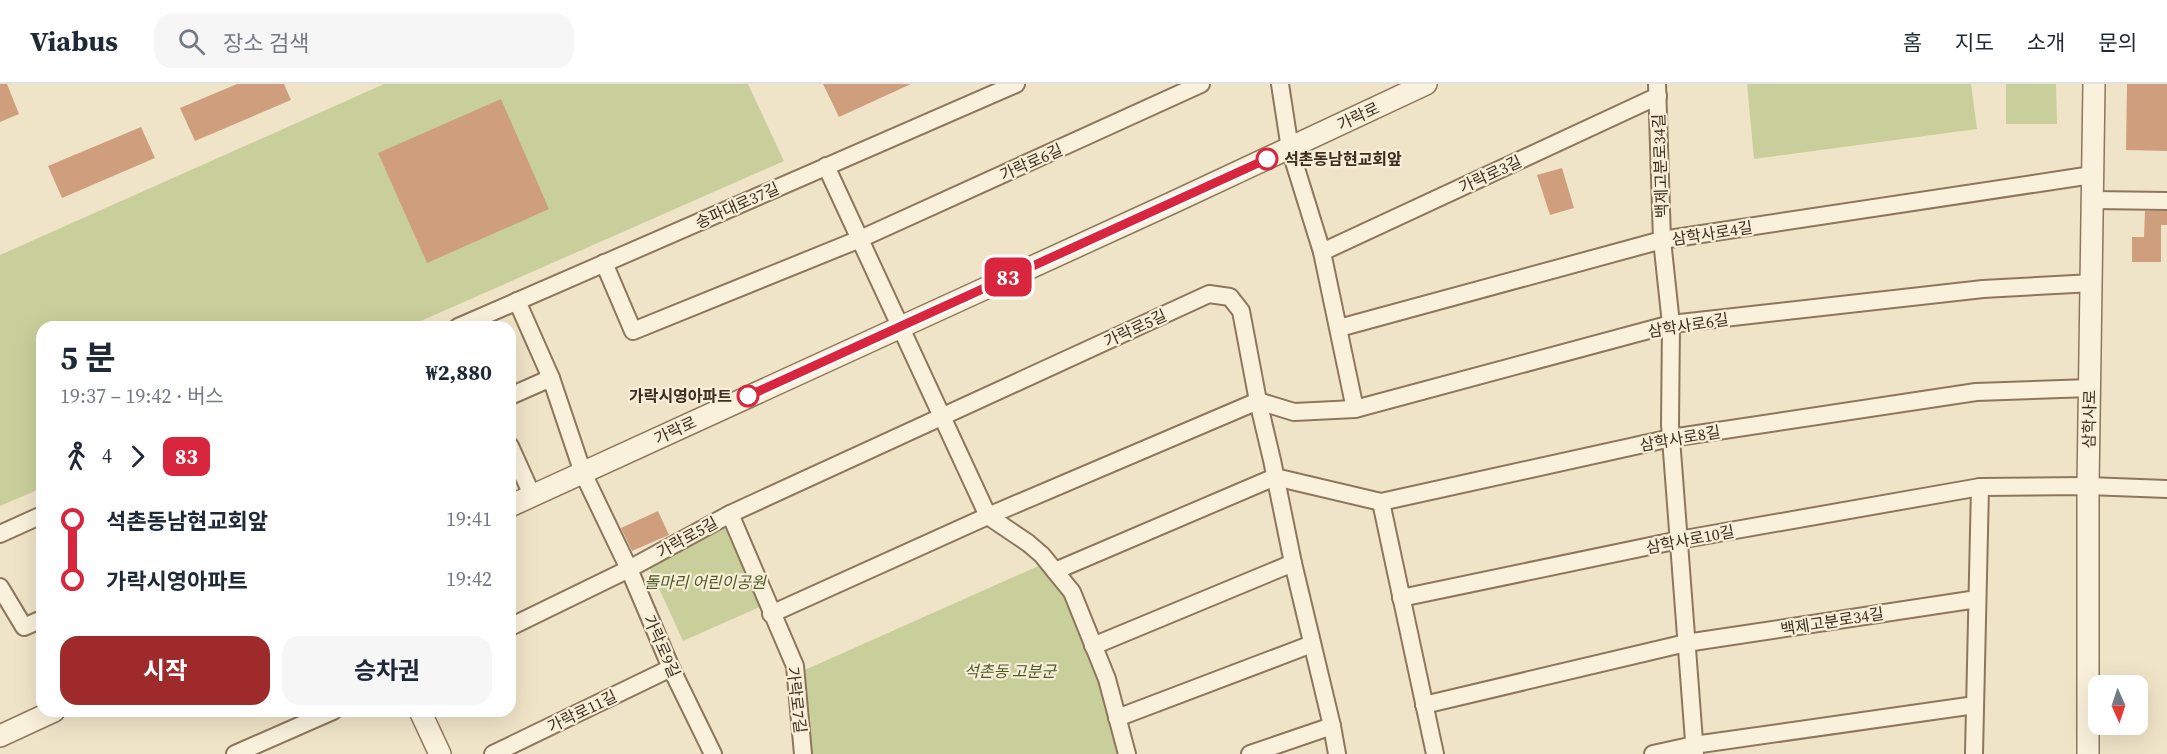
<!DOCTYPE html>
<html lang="ko">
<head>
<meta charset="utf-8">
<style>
	body { margin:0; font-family:"Source Serif 4","Noto Sans KR",serif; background:#f6f6f7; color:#1f2937; height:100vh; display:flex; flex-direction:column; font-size:22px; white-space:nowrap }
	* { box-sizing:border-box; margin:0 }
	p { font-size:20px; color:#747a83 }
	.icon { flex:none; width:33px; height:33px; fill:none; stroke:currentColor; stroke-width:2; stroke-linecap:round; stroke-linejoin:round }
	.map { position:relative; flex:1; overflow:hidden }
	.drawer { position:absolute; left:36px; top:237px; width:480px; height:396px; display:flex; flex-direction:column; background:#fff; border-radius:18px; box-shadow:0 6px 24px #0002 }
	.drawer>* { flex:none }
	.badge { padding:0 12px; border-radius:9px; font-size:21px; line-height:39px }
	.needle { width:39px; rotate:177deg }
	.controls { position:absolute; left:2088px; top:591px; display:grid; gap:12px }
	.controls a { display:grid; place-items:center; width:60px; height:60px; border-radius:12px; background:#fff; box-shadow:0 6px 24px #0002; font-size:30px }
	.map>.badge { position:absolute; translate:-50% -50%; box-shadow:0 0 0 3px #fff }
	.legs { display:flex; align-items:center; gap:9px; height:66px; padding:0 24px; font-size:20px }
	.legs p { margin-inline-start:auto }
	.head { display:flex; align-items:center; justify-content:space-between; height:102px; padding:0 24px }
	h1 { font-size:33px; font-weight:700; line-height:45px }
	.button { display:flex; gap:12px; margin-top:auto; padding:12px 24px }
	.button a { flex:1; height:69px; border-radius:18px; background:#9e2a2b; color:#fff; font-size:24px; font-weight:700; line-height:69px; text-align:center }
	.button a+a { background:#f6f6f7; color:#1f2937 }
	ul { padding:0 24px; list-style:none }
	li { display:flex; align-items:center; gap:21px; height:60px; font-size:22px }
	li i { display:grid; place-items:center; width:9px; height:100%; margin:0 8px; background:currentColor }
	li i::after { content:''; width:15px; height:15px; margin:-8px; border:4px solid; border-radius:50%; background:#fff }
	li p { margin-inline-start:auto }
	li:first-child i { background:linear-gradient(#0000 50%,currentColor 0) }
	li:last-child i { background:linear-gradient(currentColor 50%,#0000 0) }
	header { display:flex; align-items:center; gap:36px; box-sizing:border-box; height:84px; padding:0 30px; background:#fff; border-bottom:2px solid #e0e1e3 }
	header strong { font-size:28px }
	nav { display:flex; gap:33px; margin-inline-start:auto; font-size:21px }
	.search { width:420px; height:54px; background:#f6f6f7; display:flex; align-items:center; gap:15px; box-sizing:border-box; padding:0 21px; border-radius:18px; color:#747a83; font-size:22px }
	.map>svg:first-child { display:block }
</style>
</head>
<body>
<header>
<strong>Viabus</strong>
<div class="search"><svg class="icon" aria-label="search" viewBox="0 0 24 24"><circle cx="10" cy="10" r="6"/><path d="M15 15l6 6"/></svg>장소 검색</div>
<nav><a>홈</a><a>지도</a><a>소개</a><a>문의</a></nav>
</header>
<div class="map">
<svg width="2167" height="670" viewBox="0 0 2167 670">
	<rect width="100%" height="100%" fill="#f0e4c8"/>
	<g fill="#c9cf9b">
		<polygon points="384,0 748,0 784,77 407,243 42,243 42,404 0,422 0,171"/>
		<polygon points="1747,0 1971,0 1977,45 1754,75"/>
		<polygon points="2006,0 2056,0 2057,40 2006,40"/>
		<polygon points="728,437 764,521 683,557 646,476"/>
		<polygon points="1045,479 1070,510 1124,670 804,670 798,589"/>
	</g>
	<g fill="#cf9f7d">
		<polygon points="0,0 7,0 19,30 0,38"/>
		<polygon points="237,0 284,0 291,16 195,57 180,24"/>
		<polygon points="823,0 911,0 839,33"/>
		<polygon points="2127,0 2167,0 2167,67 2126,66"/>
		<polygon points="501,15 549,125 427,179 378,69"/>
		<polygon points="141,43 155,74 62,114 48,82"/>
		<polygon points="1562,84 1574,124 1550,131 1537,91"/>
		<polygon points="2145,127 2167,127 2167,141 2161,141 2161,178 2132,178 2132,153 2144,153"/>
		<polygon points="658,427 669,451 632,467 621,444"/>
	</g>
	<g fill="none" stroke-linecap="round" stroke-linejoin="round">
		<g stroke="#8d765c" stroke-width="20">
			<g id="minor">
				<polyline points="1280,0 1290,65 1322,168 1355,325"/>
				<polyline points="1657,0 1662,156 1671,240 1670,341 1695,670"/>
				<polyline points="826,82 988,432 1028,459 1042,471 1072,508 1107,595 1127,670"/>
				<polyline points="2093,116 2167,117"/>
				<polyline points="1322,168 1658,12"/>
				<polyline points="604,179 633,247 860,155 1201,0"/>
				<polyline points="517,217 551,294 583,389 629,485 671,584 713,670"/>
				<polyline points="458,243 1016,0"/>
				<polyline points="1339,244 1662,156 2092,91"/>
				<polyline points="510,312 551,294"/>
				<polyline points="510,362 532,411"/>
				<polyline points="1381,418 1435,670"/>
				<polyline points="730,430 795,582 803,670"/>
				<polyline points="0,450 42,431"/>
				<polyline points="1055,487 1275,393 1381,418 1671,354 1976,308 2090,304"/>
				<polyline points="0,503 24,543 42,535"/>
				<polyline points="1401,514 1679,456 1980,403 2088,402 2167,405"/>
				<polyline points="771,530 988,432 1258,317 1294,328 1355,325 1671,240 1983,205 2093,199"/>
				<polyline points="510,543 629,485 730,430 1209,210 1230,213 1241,227 1258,317 1272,376 1293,479 1332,642 1337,670"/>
				<polyline points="1093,562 1293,479"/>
				<polyline points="1424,621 1686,559 1977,515"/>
				<polyline points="1117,634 1312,560"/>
				<polyline points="235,670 333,627"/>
				<polyline points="493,670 671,584"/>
				<polyline points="1250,670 1332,642"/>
				<polyline points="1653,670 1694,661 1975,621"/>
				<polyline points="1974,670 1980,403"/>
			</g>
		</g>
		<g stroke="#8d765c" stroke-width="24">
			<g id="tertiary">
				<polyline points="510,422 1176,117 1426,0"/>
				<polyline points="420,627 440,670"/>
				<polyline points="0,652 54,627"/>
				<polyline points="2088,670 2088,402 2094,0"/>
			</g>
		</g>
		<use href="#minor" stroke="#faf1dc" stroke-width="16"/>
		<use href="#tertiary" stroke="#faf1dc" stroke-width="21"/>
	</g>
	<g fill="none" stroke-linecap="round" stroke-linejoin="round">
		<g stroke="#fff" stroke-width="14">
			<polyline id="line-1" points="748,312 1267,75"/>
		</g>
		<use href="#line-1" stroke="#d7263d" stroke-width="9"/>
	</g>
	<g fill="#fff" stroke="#d7263d" stroke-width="3">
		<circle cx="1267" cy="75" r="10"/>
		<circle cx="748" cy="312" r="10"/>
	</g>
	<g text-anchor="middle" stroke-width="4.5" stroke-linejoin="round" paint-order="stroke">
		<g font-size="16" fill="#3d2e20" stroke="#f7eed8">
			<text transform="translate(1358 32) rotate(-25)" y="6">가락로</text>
			<text transform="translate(1031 78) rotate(-24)" y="6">가락로6길</text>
			<text transform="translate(1660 82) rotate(-92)" y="6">백제고분로34길</text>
			<text transform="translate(1490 90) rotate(-25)" y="6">가락로3길</text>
			<text transform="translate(737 121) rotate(-24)" y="6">송파대로37길</text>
			<text transform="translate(1712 149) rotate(-9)" y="6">삼학사로4길</text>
			<text transform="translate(1688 241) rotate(-9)" y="6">삼학사로6길</text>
			<text transform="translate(1135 244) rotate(-25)" y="6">가락로5길</text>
			<text transform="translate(2089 335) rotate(-89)" y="6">삼학사로</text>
			<text transform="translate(675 346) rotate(-25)" y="6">가락로</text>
			<text transform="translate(1680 354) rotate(-10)" y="6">삼학사로8길</text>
			<text transform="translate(687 453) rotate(-29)" y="6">가락로5길</text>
			<text transform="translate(1690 455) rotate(-11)" y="6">삼학사로10길</text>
			<text transform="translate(1832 537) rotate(-9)" y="6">백제고분로34길</text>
			<text transform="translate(662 562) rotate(66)" y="6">가락로9길</text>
			<text transform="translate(797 616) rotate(83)" y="6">가락로7길</text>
			<text transform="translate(582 627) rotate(-26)" y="6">가락로11길</text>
		</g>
		<g font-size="16" font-weight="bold" fill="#3d2e20" stroke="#f7eed8" text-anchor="start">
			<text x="1284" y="81">석촌동남현교회앞</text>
			<text x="732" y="318" text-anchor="end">가락시영아파트</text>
		</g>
		<g font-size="16" font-style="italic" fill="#4d5a26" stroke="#f7eed8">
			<text x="705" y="504">돌마리 어린이공원</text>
			<text x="1010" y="593">석촌동 고분군</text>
		</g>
	</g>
</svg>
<div class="controls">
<a><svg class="needle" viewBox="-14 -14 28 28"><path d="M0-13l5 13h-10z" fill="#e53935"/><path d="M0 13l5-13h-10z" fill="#747a83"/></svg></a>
</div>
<b class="badge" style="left:1008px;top:193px;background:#d7263d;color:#fff">83</b>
<section class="drawer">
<div class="head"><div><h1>5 분</h1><p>19:37 – 19:42 · 버스</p></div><b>₩2,880</b></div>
<div class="legs"><svg class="icon" aria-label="walk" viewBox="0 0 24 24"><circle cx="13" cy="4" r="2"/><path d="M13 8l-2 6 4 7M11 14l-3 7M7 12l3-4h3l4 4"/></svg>4<svg class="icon" aria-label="forward" viewBox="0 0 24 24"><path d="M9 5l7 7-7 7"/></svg><b class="badge" style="background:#d7263d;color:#fff">83</b></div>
<ul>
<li><i style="color:#d7263d"></i><b>석촌동남현교회앞</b><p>19:41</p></li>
<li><i style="color:#d7263d"></i><b>가락시영아파트</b><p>19:42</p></li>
</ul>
<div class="button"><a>시작</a><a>승차권</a></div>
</section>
</div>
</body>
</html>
